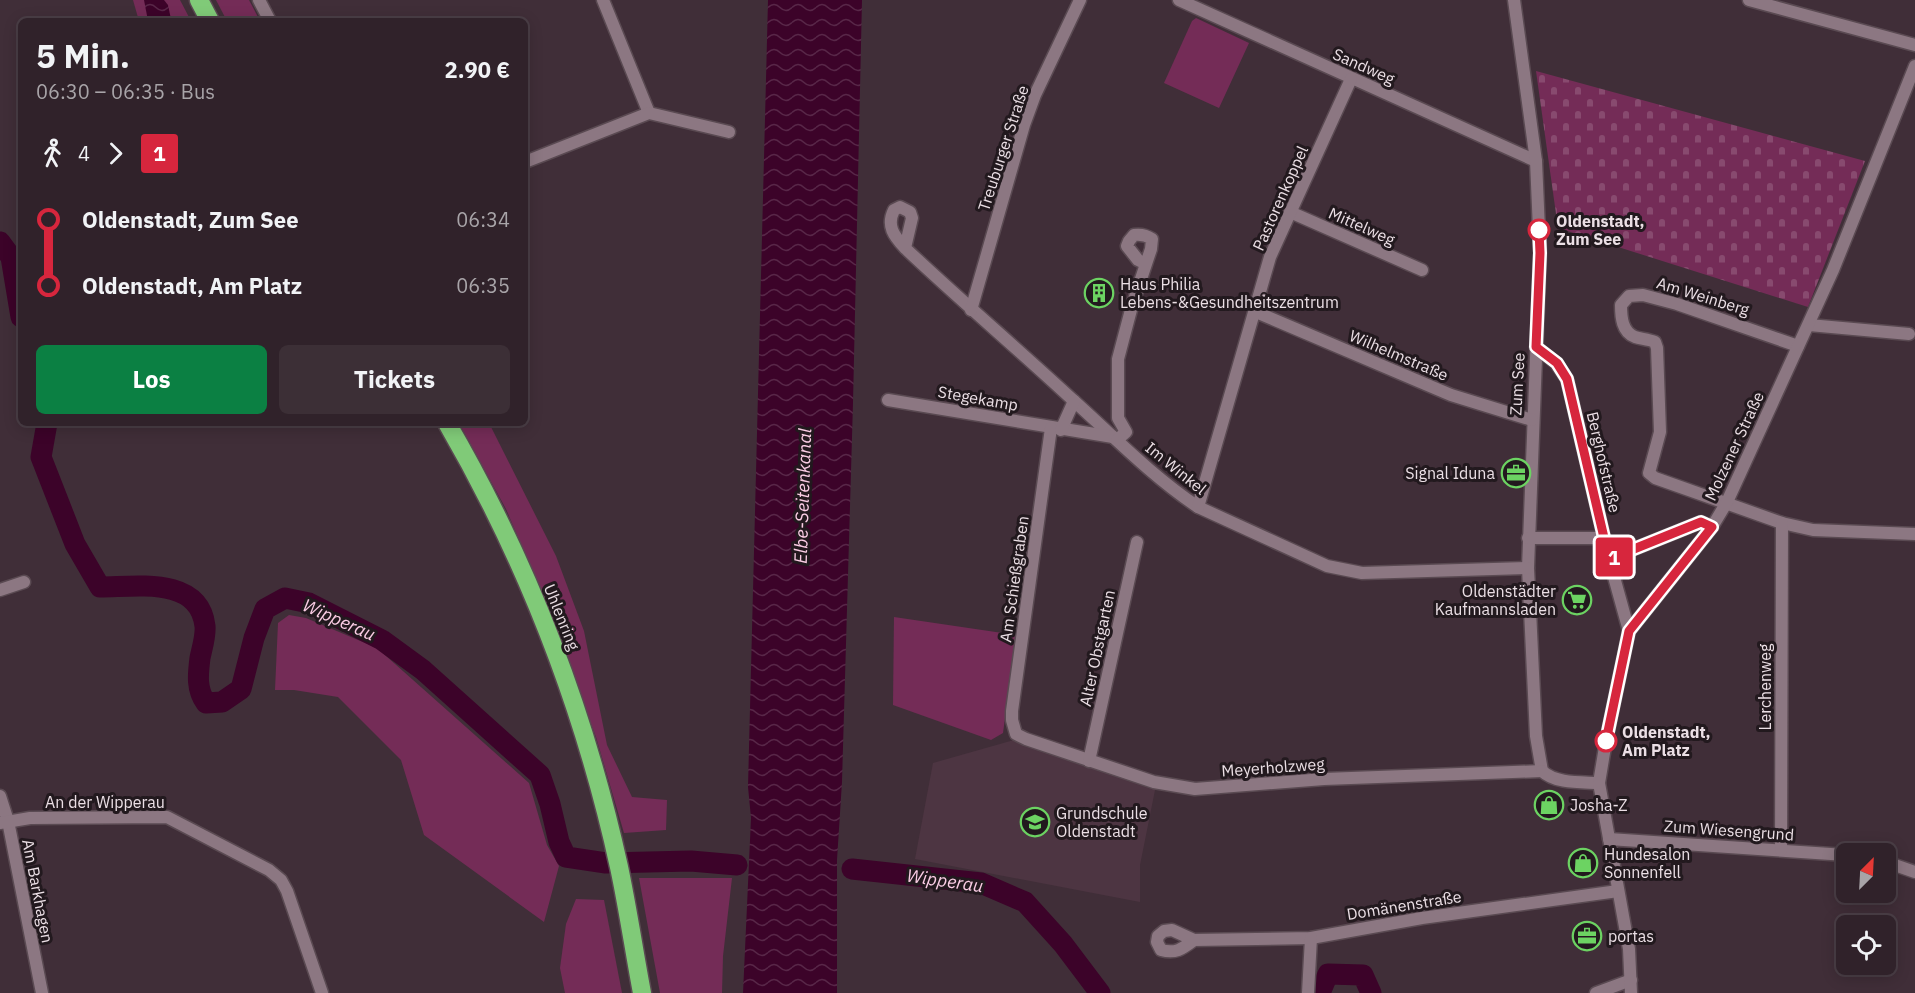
<!DOCTYPE html>
<html lang="de">
<head>
<meta charset="utf-8">
<style>
	body { margin:0; font-family:"IBM Plex Sans",sans-serif; background:#3c2f36; color:#f1f3f6; height:100vh; display:flex; flex-direction:column; font-size:22px; white-space:nowrap }
	* { box-sizing:border-box; margin:0 }
	p { font-size:20px; color:#a8a4a8 }
	.icon { flex:none; width:33px; height:33px; fill:none; stroke:currentColor; stroke-width:2; stroke-linecap:round; stroke-linejoin:round }
	.map { position:relative; flex:1; overflow:hidden }
	.sheet { position:absolute; left:18px; top:18px; width:510px; height:408px; display:flex; flex-direction:column; background:#30222a; border-radius:9px; box-shadow:0 3px 15px #0003,0 0 0 2px #4b3f47 }
	.sheet>* { flex:none }
	.badge { padding:0 12px; border-radius:4px; font-size:21px; line-height:39px }
	.needle { width:39px; rotate:24deg }
	.fabs { position:absolute; left:1836px; top:843px; display:grid; gap:12px }
	.fabs a { display:grid; place-items:center; width:60px; height:60px; border-radius:9px; background:#30222a; box-shadow:0 3px 15px #0003,0 0 0 2px #4b3f47; font-size:30px }
	.map>.badge { position:absolute; translate:-50% -50%; box-shadow:0 0 0 3px #fff }
	.legs { display:flex; align-items:center; gap:9px; height:66px; padding:0 18px; font-size:20px }
	.legs p { margin-inline-start:auto }
	.headline { display:flex; align-items:center; justify-content:space-between; height:102px; padding:0 18px }
	h1 { font-size:33px; font-weight:700; line-height:45px }
	.primary-button { display:flex; gap:12px; margin-top:auto; padding:12px 18px }
	.primary-button a { flex:1; height:69px; border-radius:9px; background:#0b8043; color:#fff; font-size:24px; font-weight:700; line-height:69px; text-align:center }
	.primary-button a+a { background:#3c2f36; color:#f1f3f6 }
	ul { padding:0 18px; list-style:none }
	li { display:flex; align-items:center; gap:21px; height:66px; font-size:22px }
	li i { display:grid; place-items:center; width:9px; height:100%; margin:0 8px; background:currentColor }
	li i::after { content:''; width:15px; height:15px; margin:-8px; border:4px solid; border-radius:50%; background:#30222a }
	li p { margin-inline-start:auto }
	li:first-child i { background:linear-gradient(#0000 50%,currentColor 0) }
	li:last-child i { background:linear-gradient(currentColor 50%,#0000 0) }
	.map>svg:first-child { display:block }
</style>
</head>
<body>
<div class="map">
<svg width="1915" height="993" viewBox="0 0 1915 993">
	<defs>
		<pattern id="cemetery-stones" width="16" height="16" patternUnits="userSpaceOnUse" patternTransform="scale(1.5)"><rect width="16" height="16" fill="#742c57"/><path d="M2 7V4a2 2 0 0 1 4 0v3zM10 15v-3a2 2 0 0 1 4 0v3z" fill="#884a6f"/></pattern>
		<pattern id="water-waves" width="16" height="10" patternUnits="userSpaceOnUse" patternTransform="scale(1.5)"><rect width="16" height="10" fill="#3c0329"/><path d="M0 5q4-4 8 0t8 0" fill="none" stroke="#582748"/></pattern>
	</defs>
	<rect width="100%" height="100%" fill="#402e38"/>
	<polygon fill="#4d3542" points="1014,740 1156,785 1140,865 1140,902 915,859 933,763"/>
	<g fill="#742c57">
		<polygon points="133,0 180,0 191,21 139,21"/>
		<polygon points="216,0 249,0 260,21 227,21"/>
		<polygon points="1196,18 1249,43 1219,108 1164,83 1192,21"/>
		<polygon points="459,423 489,423 556,556 584,631 607,745 632,797 667,800 666,830 624,833 596,737 536,579 506,509"/>
		<polygon points="289,615 306,618 377,648 529,783 547,845 559,866 544,922 424,835 401,760 338,697 294,690 275,690 278,623"/>
		<polygon points="894,617 1016,635 1003,733 991,740 893,705"/>
		<polygon points="639,878 732,878 723,956 722,993 660,993"/>
		<polygon points="576,899 604,900 622,993 565,993 560,968 566,924"/>
	</g>
	<polygon fill="url(#cemetery-stones)" points="1536,71 1865,161 1808,307 1558,228"/>
	<g fill="url(#water-waves)">
		<polygon points="144,0 164,0 168,5 171,19 169,21 148,21"/>
		<polygon points="768,0 862,0 853,403 842,782 837,860 837,993 743,993 751,818 748,787"/>
	</g>
	<g fill="none" stroke-linecap="round" stroke-linejoin="round">
		<g stroke="#3c0329" stroke-width="21">
			<polyline points="0,242 11,257 21,317"/>
			<path d="M47,423L41,457L75,544L100,587C136,587 199,576 205,626C206,636 202,648 200,658C198,674 196,689 206,703L222,702L241,689L254,638L265,609L285,598L309,603L382,640L423,670L540,775L550,804L559,842L566,857L606,863L691,861L737,865"/>
			<polyline points="852,869 981,883 1025,902 1063,944 1100,993"/>
			<polyline points="1320,993 1328,974 1363,975 1371,993"/>
		</g>
		<g stroke="#5a4a52" stroke-width="15">
			<g id="street">
				<polyline points="259,0 270,21"/>
				<polyline points="603,0 649,113"/>
				<polyline points="1179,0 1536,161"/>
				<polyline points="1514,0 1536,161 1540,253 1528,568 1536,736 1542,771"/>
				<polyline points="1749,0 1915,45"/>
				<polyline points="525,162 649,113 729,132"/>
				<polyline points="1290,212 1422,270"/>
				<path d="M905,248L912,218L910,212L900,207L894,210C886,226 894,236 905,248C960,300 1018,349 1074,401C1114,437 1153,477 1198,507L1327,566L1362,573L1528,568"/>
				<polyline points="971,310 1024,125 1035,95 1080,0"/>
				<polyline points="1256,312 1451,395 1532,420"/>
				<polyline points="1809,325 1909,334"/>
				<path d="M1798,346L1677,304L1643,295L1629,296L1621,305C1621,317 1622,332 1635,337C1641,339 1648,339 1655,342L1657,348L1660,432L1649,473L1655,478L1782,523L1813,530L1915,534"/>
				<polyline points="1536,347 1556,363 1567,379 1609,559 1629,631"/>
				<polyline points="888,400 1113,437"/>
				<polyline points="1051,428 1012,711 1012,720 1016,734 1026,739 1154,782 1195,789 1324,779 1542,771"/>
				<polyline points="1061,430 1074,401"/>
				<path d="M1117,440L1126,432L1118,418V359L1132,306L1151,249L1152,239C1146,235 1141,234 1134,235L1129,241L1127,246L1138,260L1146,264"/>
				<polyline points="1198,507 1270,257 1351,79"/>
				<polyline points="1528,538 1605,538"/>
				<polyline points="1609,559 1701,522 1712,527"/>
				<polyline points="0,590 24,582"/>
				<polyline points="1089,761 1137,542"/>
				<path d="M1542,771C1556,784 1580,782 1599,783"/>
				<polyline points="0,796 8,821 42,993"/>
				<polyline points="0,823 30,818 167,817 269,870 281,880 287,891 322,993"/>
				<polyline points="1609,839 1846,855"/>
				<polyline points="1781,850 1782,523"/>
				<polyline points="1886,862 1915,872"/>
				<path d="M1194,940C1182,949 1176,954 1161,950L1157,942L1158,936L1164,931L1172,930L1194,940L1311,938L1422,918L1618,891"/>
				<polyline points="1308,993 1311,938"/>
				<polyline points="1596,993 1631,980"/>
				<polyline points="1631,993 1629,949 1599,783 1606,741 1629,631 1712,527 1727,502 1833,270 1915,66"/>
			</g>
		</g>
		<g stroke="#5a4a52" stroke-width="21">
			<g id="highway">
				<polyline points="199,0 210,21"/>
				<path d="M447,423C527,561 585,712 619,867C628,909 634,951 642,993"/>
			</g>
		</g>
		<use href="#street" stroke="#8c7782" stroke-width="12"/>
		<use href="#highway" stroke="#80ca78" stroke-width="18"/>
	</g>
	<g fill="none" stroke-linecap="round" stroke-linejoin="round">
		<g stroke="#fff" stroke-width="14">
			<polyline id="line-1" points="1539,230 1540,253 1536,347 1557,363 1567,379 1609,559 1701,522 1712,527 1629,631 1606,741"/>
		</g>
		<use href="#line-1" stroke="#d7263d" stroke-width="9"/>
	</g>
	<defs>
		<g id="building-ring" transform="scale(1.5)"><circle r="9.5" fill="#22191e" stroke="#6cd362" stroke-width="1.5"/><path d="M-4-6H4V6H1V3H-1V6H-4ZM-2.5-4.3h1.7v1.8h-1.7ZM.8-4.3h1.7v1.8H.8ZM-2.5-1h1.7V.8h-1.7ZM.8-1h1.7V.8H.8Z" fill="#6cd362"/></g>
		<g id="office-ring" transform="scale(1.5)"><circle r="9.5" fill="#22191e" stroke="#6cd362" stroke-width="1.5"/><path d="M-6-3h4V-5.5h4V-3h4V5H-6ZM-1-4.5V-3h2v-1.5ZM-6 0V1H6V0Z" fill="#6cd362"/></g>
		<g id="supermarket-ring" transform="scale(1.5)"><circle r="9.5" fill="#22191e" stroke="#6cd362" stroke-width="1.5"/><path d="M-6-5.5h2.5l.6 2H6L4.5 2H-2.5L-4.4-4H-6ZM-1.5 3.2a1.3 1.3 0 1 0 .1 0ZM3 3.2a1.3 1.3 0 1 0 .1 0Z" fill="#6cd362"/></g>
		<g id="shop-ring" transform="scale(1.5)"><circle r="9.5" fill="#22191e" stroke="#6cd362" stroke-width="1.5"/><path d="M-5-2.5h2.3a2.7 3.5 0 0 1 5.4 0H5L5.5 6h-11ZM-1.5-2.5h3a1.5 2.3 0 0 0-3 0Z" fill="#6cd362"/></g>
		<g id="school-ring" transform="scale(1.5)"><circle r="9.5" fill="#22191e" stroke="#6cd362" stroke-width="1.5"/><path d="M0-5L7-2L0 1L-7-2ZM-4 1L0 2.5L4 1V4Q0 6-4 4Z" fill="#6cd362"/></g>
	</defs>
	<g fill-rule="evenodd">
		<use href="#building-ring" x="1099" y="293"/>
		<use href="#office-ring" x="1516" y="473"/>
		<use href="#supermarket-ring" x="1577" y="600"/>
		<use href="#shop-ring" x="1549" y="805"/>
		<use href="#school-ring" x="1035" y="822"/>
		<use href="#shop-ring" x="1583" y="863"/>
		<use href="#office-ring" x="1587" y="936"/>
	</g>
	<g fill="#fff" stroke="#d7263d" stroke-width="3">
		<circle cx="1539" cy="230" r="10"/>
		<circle cx="1606" cy="741" r="10"/>
	</g>
	<g text-anchor="middle" stroke-width="6" stroke-linejoin="round" paint-order="stroke">
		<g font-size="16" fill="#ebdfe5" stroke="#22191e">
			<text transform="translate(1364 66) rotate(24)" y="6">Sandweg</text>
			<text transform="translate(1003 148) rotate(-72)" y="6">Treuburger Straße</text>
			<text transform="translate(1280 198) rotate(-66)" y="6">Pastorenkoppel</text>
			<text transform="translate(1362 226) rotate(24)" y="6">Mittelweg</text>
			<text transform="translate(1703 296) rotate(17)" y="6">Am Weinberg</text>
			<text transform="translate(1399 355) rotate(23)" y="6">Wilhelmstraße</text>
			<text transform="translate(1517 384) rotate(-87)" y="6">Zum See</text>
			<text transform="translate(978 398) rotate(10)" y="6">Stegekamp</text>
			<text transform="translate(1734 446) rotate(-65)" y="6">Molzener Straße</text>
			<text transform="translate(1604 462) rotate(77)" y="6">Berghofstraße</text>
			<text transform="translate(1176 468) rotate(39)" y="6">Im Winkel</text>
			<text transform="translate(1014 579) rotate(-82)" y="6">Am Schießgraben</text>
			<text transform="translate(562 617) rotate(68)" y="6">Uhlenring</text>
			<text transform="translate(1097 648) rotate(-78)" y="6">Alter Obstgarten</text>
			<text transform="translate(1765 687) rotate(-90)" y="6">Lerchenweg</text>
			<text transform="translate(1273 767) rotate(-4)" y="6">Meyerholzweg</text>
			<text x="105" y="808">An der Wipperau</text>
			<text transform="translate(1729 830) rotate(4)" y="6">Zum Wiesengrund</text>
			<text transform="translate(38 891) rotate(79)" y="6">Am Barkhagen</text>
			<text transform="translate(1404 905) rotate(-9)" y="6">Domänenstraße</text>
		</g>
		<g font-size="16" font-weight="bold" fill="#ebdfe5" stroke="#22191e" text-anchor="start">
			<text x="1556" y="227">Oldenstadt,<tspan x="1556" dy="18">Zum See</tspan></text>
			<text x="1622" y="738">Oldenstadt,<tspan x="1622" dy="18">Am Platz</tspan></text>
		</g>
		<g font-size="16" fill="#ebdfe5" stroke="#22191e" text-anchor="start">
			<text x="1120" y="290">Haus Philia<tspan x="1120" dy="18">Lebens-&amp;Gesundheitszentrum</tspan></text>
			<text x="1495" y="479" text-anchor="end">Signal Iduna</text>
			<text x="1556" y="597" text-anchor="end">Oldenstädter<tspan x="1556" dy="18">Kaufmannsladen</tspan></text>
			<text x="1570" y="811">Josha-Z</text>
			<text x="1056" y="819">Grundschule<tspan x="1056" dy="18">Oldenstadt</tspan></text>
			<text x="1604" y="860">Hundesalon<tspan x="1604" dy="18">Sonnenfell</tspan></text>
			<text x="1608" y="942">portas</text>
		</g>
		<g font-size="18" font-style="italic" fill="#fbcde5" stroke="#22191e">
			<text transform="translate(803 496) rotate(-88)" y="6">Elbe-Seitenkanal</text>
			<text transform="translate(339 620) rotate(24)" y="6">Wipperau</text>
			<text transform="translate(945 881) rotate(8)" y="6">Wipperau</text>
		</g>
	</g>
</svg>
<div class="fabs">
<a><svg class="needle" viewBox="-14 -14 28 28"><path d="M0-13l5 13h-10z" fill="#e53935"/><path d="M0 13l5-13h-10z" fill="#a8a4a8"/></svg></a>
<a><svg class="icon" aria-label="locate" viewBox="0 0 24 24"><circle cx="12" cy="12" r="6"/><path d="M12 2v4M12 18v4M2 12h4M18 12h4"/></svg></a>
</div>
<b class="badge" style="left:1614px;top:557px;background:#d7263d;color:#fff">1</b>
<section class="sheet">
<div class="headline"><div><h1>5 Min.</h1><p>06:30 – 06:35 · Bus</p></div><b>2.90 €</b></div>
<div class="legs"><svg class="icon" aria-label="walk" viewBox="0 0 24 24"><circle cx="13" cy="4" r="2"/><path d="M13 8l-2 6 4 7M11 14l-3 7M7 12l3-4h3l4 4"/></svg>4<svg class="icon" aria-label="forward" viewBox="0 0 24 24"><path d="M9 5l7 7-7 7"/></svg><b class="badge" style="background:#d7263d;color:#fff">1</b></div>
<ul>
<li><i style="color:#d7263d"></i><b>Oldenstadt, Zum See</b><p>06:34</p></li>
<li><i style="color:#d7263d"></i><b>Oldenstadt, Am Platz</b><p>06:35</p></li>
</ul>
<div class="primary-button"><a>Los</a><a>Tickets</a></div>
</section>
</div>
</body>
</html>
